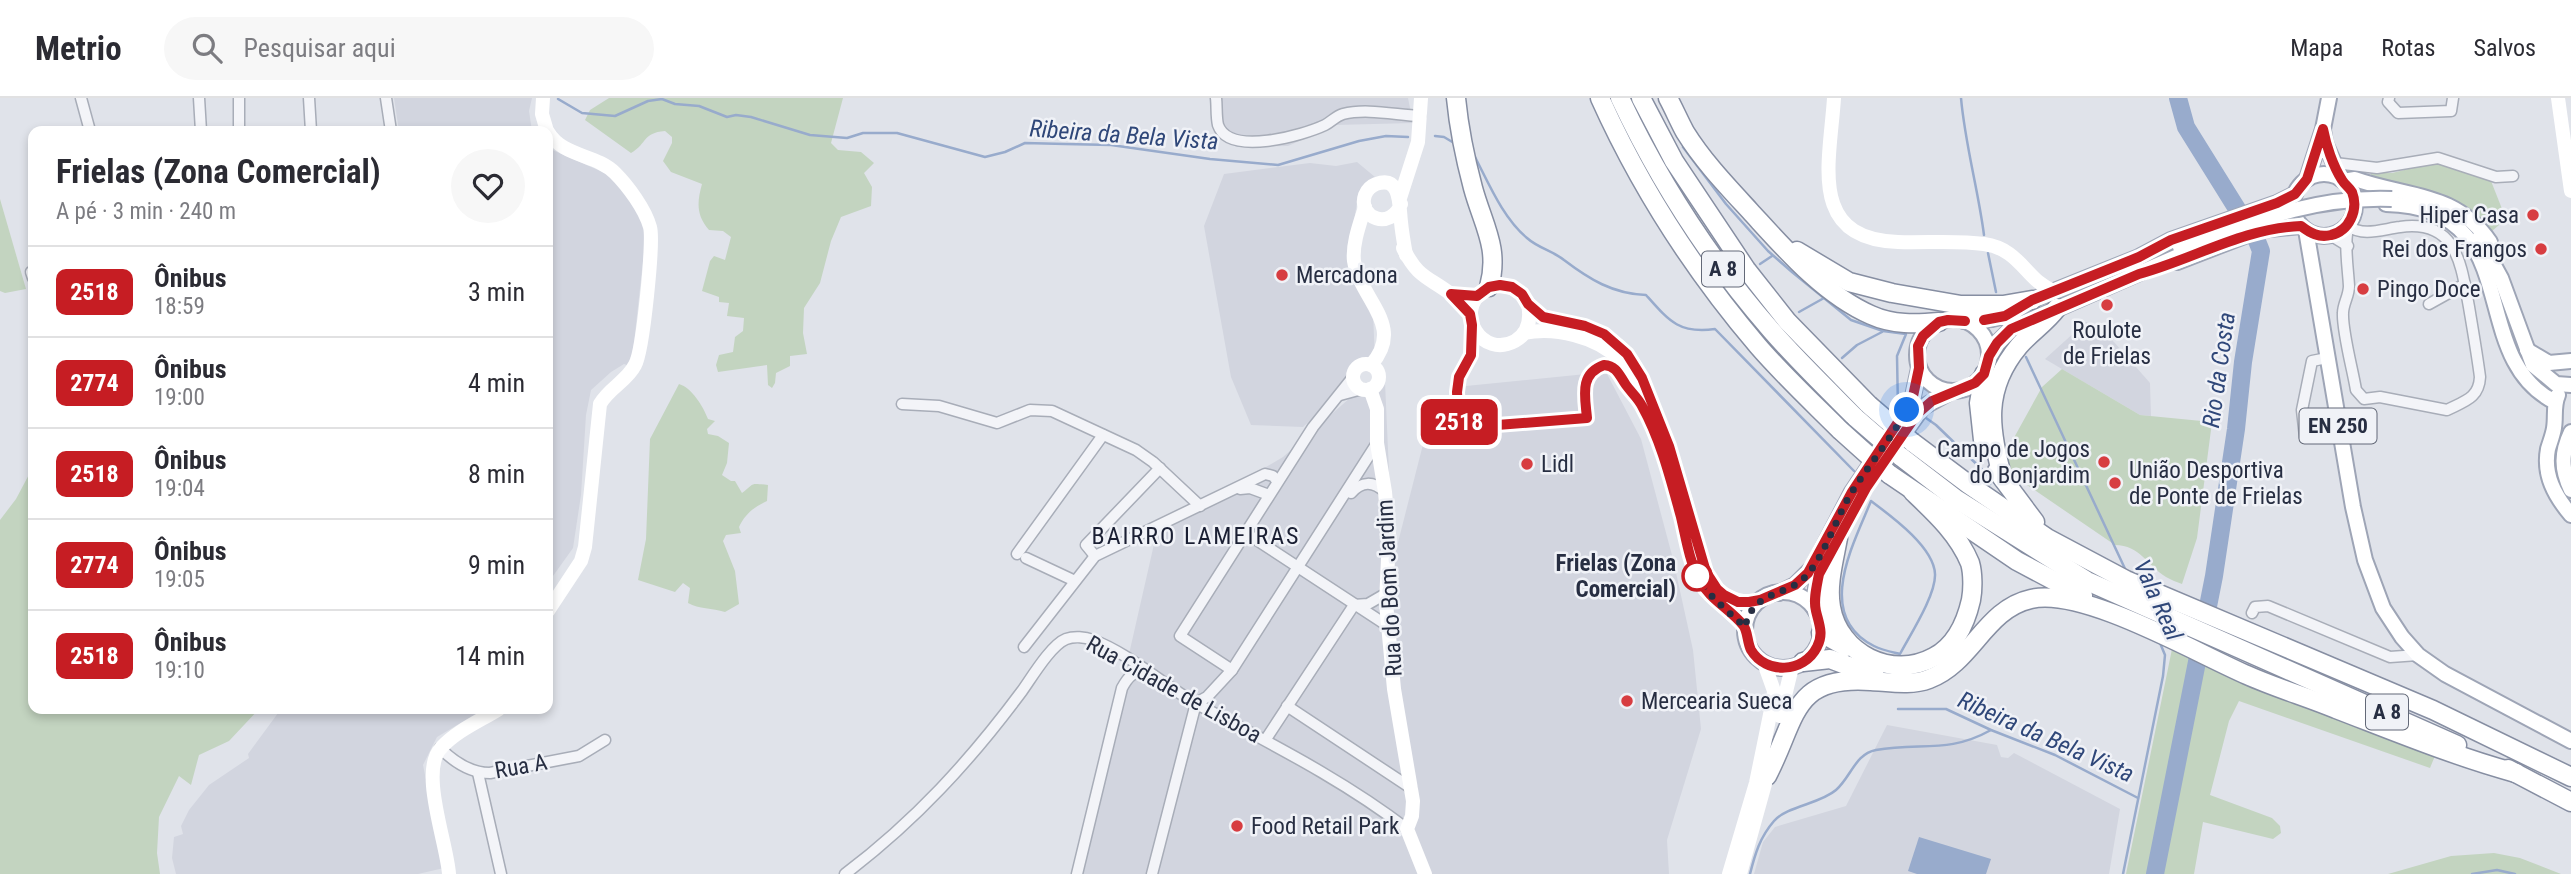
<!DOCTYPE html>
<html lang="pt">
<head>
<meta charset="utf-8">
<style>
	body { margin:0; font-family:"Roboto Condensed",sans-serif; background:#f7f7f7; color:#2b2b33; height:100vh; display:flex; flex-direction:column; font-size:26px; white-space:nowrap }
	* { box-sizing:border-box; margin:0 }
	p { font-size:23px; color:#7c7c81 }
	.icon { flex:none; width:38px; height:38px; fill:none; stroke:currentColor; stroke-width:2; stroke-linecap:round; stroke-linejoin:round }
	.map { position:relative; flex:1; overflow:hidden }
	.side { position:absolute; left:28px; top:28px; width:525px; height:588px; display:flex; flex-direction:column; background:#fff; border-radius:14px; box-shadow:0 4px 10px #0003 }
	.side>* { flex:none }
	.badge { padding:0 14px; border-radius:10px; font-size:24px; line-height:46px }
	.you { position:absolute; width:35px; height:35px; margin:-18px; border:5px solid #fff; border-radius:50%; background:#1a73e8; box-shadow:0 0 0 10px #1a73e833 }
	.map>.badge { position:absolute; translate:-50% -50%; box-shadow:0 0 0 4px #fff }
	.round { display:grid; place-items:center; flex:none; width:74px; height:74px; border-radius:37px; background:#f7f7f7 }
	.overview { display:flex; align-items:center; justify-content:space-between; height:119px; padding:0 28px }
	h1 { font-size:33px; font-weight:700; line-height:52px }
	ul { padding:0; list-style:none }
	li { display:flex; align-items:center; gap:21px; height:91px; padding:0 28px; border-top:2px solid #e1e1e2 }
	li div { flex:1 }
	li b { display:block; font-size:26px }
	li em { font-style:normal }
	li .badge { min-width:77px; font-weight:700; text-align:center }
	header { display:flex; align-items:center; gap:42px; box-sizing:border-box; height:98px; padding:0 35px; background:#fff; border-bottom:2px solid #e1e1e2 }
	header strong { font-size:33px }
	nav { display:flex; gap:38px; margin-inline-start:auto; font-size:24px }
	.search { width:490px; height:63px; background:#f7f7f7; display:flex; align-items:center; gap:18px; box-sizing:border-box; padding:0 24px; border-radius:38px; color:#7c7c81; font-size:26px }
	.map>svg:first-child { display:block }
</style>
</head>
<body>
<header>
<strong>Metrio</strong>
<div class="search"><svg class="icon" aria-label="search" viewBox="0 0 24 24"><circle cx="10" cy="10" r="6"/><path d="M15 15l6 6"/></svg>Pesquisar aqui</div>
<nav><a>Mapa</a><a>Rotas</a><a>Salvos</a></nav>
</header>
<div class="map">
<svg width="2571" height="776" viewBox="0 0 2571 776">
	<rect width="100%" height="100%" fill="#e0e3ea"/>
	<g fill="#d2d5df">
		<polygon points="394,0 532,0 529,13 532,33 399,33"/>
		<polygon points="1218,0 1408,0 1413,25 1335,27 1288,48 1237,49 1220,40"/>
		<polygon points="548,50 607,76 617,84 643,123 646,136 633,254 627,267 624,266 611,274 591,292 586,317 581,397 573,450 548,485"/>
		<polygon points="1357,64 1375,79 1357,104 1353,130 1373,215 1375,262 1303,329 1251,327 1231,279 1204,128 1224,76 1310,65 1336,68"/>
		<polygon points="2086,224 2106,235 2150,285 2151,318 2140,317 2045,261"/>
		<polygon points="1606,274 1641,341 1673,461 1693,552 1701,631 1667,742 1669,776 1079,776 1157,433 1283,359 1351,299 1385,284 1393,464 1430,319 1466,288"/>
		<polygon points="281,611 484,611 437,639 423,667 444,770 418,776 176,776 172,760 174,739 183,736 181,728 189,712 209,687 249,660 248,656"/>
		<polygon points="1887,627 1997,647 2001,659 2008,660 2014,655 2120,711 2109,776 1754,776 1763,744 1775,729 1846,708"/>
	</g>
	<g fill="#c3d4c0">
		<path d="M609,0H843L831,45L838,52L861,54L874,65L864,75L872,89L871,108L841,119L831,143L820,185L804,210L803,235L807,256L790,258V268L776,275L775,285L772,290L768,287L767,267L718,274L716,267L719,257L733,254L735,239L743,233L744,220L727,218L729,205L719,204V199L702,193L710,163L714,158L725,162L731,139L723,133L709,132C696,117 697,104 702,86L671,74L663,63L672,45V39L665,33C642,35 648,45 631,55L585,22L590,12Z"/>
		<path d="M2429,66H2439L2491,83L2506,121L2492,133C2461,96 2416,89 2371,80V75H2392Z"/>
		<polygon points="0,101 26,191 5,195 0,193"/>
		<path d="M2062,271L2140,317L2212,324L2197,440L2182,486C2177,484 2171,482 2166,479C2148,468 2140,447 2115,447L2014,378L2005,356L2042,289Z"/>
		<path d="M679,286C692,290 703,308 708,321L715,323L707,331L708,336L718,338L729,345L727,365L722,377L731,383H735L742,395C755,385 749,385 768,387L767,403C754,409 745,416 739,429L741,435L726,437L723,443L735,473L739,506L725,514C712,510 699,511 688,505L690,490L683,485L675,494L638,482L646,441L650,341Z"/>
		<polygon points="33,369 33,611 259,611 229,643 199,657 191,687 179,678 159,719 157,755 160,776 0,776 0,422 16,401"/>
		<polygon points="2172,551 2437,653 2430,670 2239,603 2229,623 2210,697 2272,720 2280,728 2281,735 2273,741 2203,724 2194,776 2126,776"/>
		<polygon points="2494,755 2520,760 2561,776 2388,776 2451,758"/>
	</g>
	<polygon fill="#98abcc" points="1919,739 1991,761 1986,776 1917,776 1908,773"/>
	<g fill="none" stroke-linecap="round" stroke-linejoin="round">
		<g stroke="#98abcc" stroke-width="2.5">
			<path d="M1961,0C1965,46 1978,91 1984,137"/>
			<polyline points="558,1 582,15 615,18 648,3 662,1 675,6 699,8 727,19 736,17 751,19 810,37 847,40 863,35 897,35 985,59 1005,54 1025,45 1065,46 1111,47 1210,61 1278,67 1359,43 1386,38 1408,39"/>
			<polyline points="1435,38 1444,39 1454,45"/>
			<polyline points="1683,49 1726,106 1768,153 1792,174 1851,222 1883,233 1906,236 1897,258 1898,311"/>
			<path d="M1472,56L1475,59C1489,86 1503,120 1527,140C1538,150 1553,153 1564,162C1589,181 1613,196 1646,197C1669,223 1679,236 1715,231L1854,373"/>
			<polyline points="1988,155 1996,194"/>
			<polyline points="1760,166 1772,158"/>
			<polyline points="1799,214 1824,200"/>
			<polyline points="2026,259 2127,475"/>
			<polyline points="1842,260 1857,247 1882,234"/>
			<polyline points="1926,320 1936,327 1993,382 1990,386"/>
			<path d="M1871,403C1891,418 1934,449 1935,476C1936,497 1910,537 1900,556C1892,554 1882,552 1874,548C1814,518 1853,447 1871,403Z"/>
			<polyline points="1898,611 1946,611 1991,632 2055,657 2138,700"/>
			<path d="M1750,776C1755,756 1760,739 1774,723C1787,708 1820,706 1836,692C1851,679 1855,656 1876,652C1921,644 1948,656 1991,632"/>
			<polyline points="2123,776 2163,578 2165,557 2160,545"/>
			<polyline points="2472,776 2497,772 2515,776"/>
		</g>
		<polyline stroke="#98abcc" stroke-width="18" points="2155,776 2214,478 2236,331 2243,264 2261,153 2257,143 2186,29 2178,0"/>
		<g stroke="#a8adb8" stroke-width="13">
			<g id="street">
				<polyline points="81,0 90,33"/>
				<polyline points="199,0 201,33"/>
				<polyline points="309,0 311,33"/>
				<polyline points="386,0 391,33"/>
				<path d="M1216,0C1217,8 1216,19 1218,27C1229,59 1304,37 1325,27C1331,24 1336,18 1343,16C1367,10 1396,17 1420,18"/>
				<polyline points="2389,0 2388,4 2398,15 2451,13 2453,0"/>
				<polyline points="239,33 239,0"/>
				<polyline points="2335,65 2377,70 2438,60 2496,79 2513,78"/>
				<path d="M2348,128C2363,139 2383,131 2400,129C2457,121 2461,166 2469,209C2473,233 2477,256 2480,279C2479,300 2465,303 2447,312L2380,299L2364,301L2356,292C2353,273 2342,233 2343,215C2343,206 2349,198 2349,188C2348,169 2343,141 2350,123"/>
				<polyline points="2330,137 2348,148"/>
				<polyline points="31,174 33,180"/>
				<polyline points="2429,206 2465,186"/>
				<polyline points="1340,297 1362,291"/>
				<polyline points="902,306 939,308 997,325 1030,312 1052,313 1136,352 1153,364 1200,408"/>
				<polyline points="2305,339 2302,312 2312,263 2327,260"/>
				<polyline points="1240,391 1250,390 1269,397"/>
				<path d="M1351,395C1362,383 1373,383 1385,394"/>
				<polyline points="1246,435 1388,528"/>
				<polyline points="1017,456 1103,337"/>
				<polyline points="1095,458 1086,447 1160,370"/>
				<polyline points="1026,460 1075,483"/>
				<polyline points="1354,507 1368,506 1387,495"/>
				<polyline points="2252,515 2255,509 2268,508 2390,559 2418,557"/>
				<polyline points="1024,549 1095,458 1265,376 1273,378 1277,383"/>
				<polyline points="1232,572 1180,538 1313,329 1353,279"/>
				<polyline points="1196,605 1207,599 1232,572 1377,345"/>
				<polyline points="1287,608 1411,690"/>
				<polyline points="1266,641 1354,507"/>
				<path d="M440,650C453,663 471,675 490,675L579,658L605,642"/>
				<polyline points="478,675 501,776"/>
				<path d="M845,776C915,723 970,663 1022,593C1032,579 1051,547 1066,541C1074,538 1085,539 1093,542C1130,556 1162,586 1197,606C1269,645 1342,681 1407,731"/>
				<path d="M1077,776L1122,590C1128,579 1132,574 1146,573"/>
				<polyline points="1152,776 1196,605"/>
			</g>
		</g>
		<g stroke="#9ea5b6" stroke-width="18">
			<g id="primary">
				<polyline points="2323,32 2325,45 2341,81"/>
				<circle cx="2324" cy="107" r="31"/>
				<polyline points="2307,81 2323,31 2329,0"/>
				<path d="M2343,83L2355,81C2408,100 2455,93 2490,144"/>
				<path d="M2386,106C2530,109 2463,258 2555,304"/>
				<polyline points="2306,132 2353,409 2365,462 2383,510 2402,539 2418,557 2445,576 2571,643"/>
				<polyline points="2479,140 2501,180 2533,267 2556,286 2571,287"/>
				<polyline points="2177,164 2260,132 2301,128"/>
				<circle cx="1953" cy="257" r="36"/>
				<polyline points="1964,223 1992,221 2005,218 2032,202 2139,159 2171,142 2277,105 2295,96"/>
				<polyline points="2527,252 2549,265 2571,263"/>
				<polyline points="1989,258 1997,245 2011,231 2185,155"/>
				<path d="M2558,297C2553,308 2556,319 2554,330C2553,337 2550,344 2548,351C2543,377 2555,398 2571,417"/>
				<path d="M2571,334C2561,355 2561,371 2571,392"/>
				<polyline points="1902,338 1923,309 1952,293"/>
				<circle cx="1783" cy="532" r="38"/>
				<polyline points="1779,495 1795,487 1813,469 1852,394 1907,312 1912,303 1919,270"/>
				<polyline points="1815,512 1816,490 1828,460"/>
			</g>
		</g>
		<g stroke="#868ea2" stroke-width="21">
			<g id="highway">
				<path d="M1456,0C1459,31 1465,60 1473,90C1483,127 1500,150 1489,189"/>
				<path d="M1600,0C1640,89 1695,174 1758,248C1783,277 1813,305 1840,332"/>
				<path d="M1620,0C1659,83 1710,162 1771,232C1797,262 1827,291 1856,320"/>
				<polyline points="1641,0 1674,63 1746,171 1787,223 1869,307"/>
				<path d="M1668,0C1674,11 1679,23 1685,34C1703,63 1727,88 1750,113C1784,150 1823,196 1871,217C1893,227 1916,226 1939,224"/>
				<polyline points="1797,153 1849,184 1892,195 1961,207 2003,207 2032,202"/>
				<polyline points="1983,342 1979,305 1984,276"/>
				<polyline points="1912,344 1968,386 2047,440 2126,482 2433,612 2571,679"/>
				<polyline points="1900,358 1956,401 2087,483 2457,647"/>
				<polyline points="1997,373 2035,424"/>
				<polyline points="1889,376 2017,463 2083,498"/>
				<path d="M2003,381C1989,331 1983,291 2019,248C2031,234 2046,225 2057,210"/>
				<path d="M1838,440C1834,462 1827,487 1831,509C1839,556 1892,582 1934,559C1955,548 1966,524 1971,502C1973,492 1973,475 1970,465C1958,436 1935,415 1913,394"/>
				<polyline points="1821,535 1846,549"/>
				<polyline points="1803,564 1830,561 1875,578"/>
				<polyline points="2508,671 2571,704"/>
				<path d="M1767,678C1797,621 1791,577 1871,583C1890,584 1911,588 1929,581C1972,565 1985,511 2031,501C2083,489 2196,555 2247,577C2276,590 2307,599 2336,611C2396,634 2454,658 2516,675"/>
			</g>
		</g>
		<use href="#street" stroke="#f3f4f8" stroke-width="10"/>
		<g stroke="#fff" stroke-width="14">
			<polyline points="543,0 542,16 547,33"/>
			<path d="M1834,0C1830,64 1807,141 1898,144C1926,145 1957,142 1984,146C2021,151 2026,183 2054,193"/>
			<polyline points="2558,0 2571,93"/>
			<path d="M548,34C563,59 596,56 615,75C628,88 645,111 650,129C654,143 643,253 635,267C627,283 609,290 600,306L585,449L581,463L548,513"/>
			<polyline points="1400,100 1418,44 1421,0"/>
			<path d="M1401,106C1391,133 1357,120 1365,97C1367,92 1371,88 1376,86C1402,77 1399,109 1401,124C1402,135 1404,146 1406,157"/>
			<path d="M1365,109C1360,125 1352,146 1354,163C1360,202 1406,227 1371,267"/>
			<path d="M1403,150C1418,180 1427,178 1451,196C1458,201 1464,210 1470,216"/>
			<path d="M1528,206C1531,221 1529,235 1515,243C1482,261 1454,215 1483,193C1491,188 1499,186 1508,189C1525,193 1529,212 1544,219C1550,222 1558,223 1565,224C1585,228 1602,233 1618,247C1635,261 1642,281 1650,301C1663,332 1675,364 1684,397C1692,422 1697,449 1706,474C1718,496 1734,507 1760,502"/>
			<path d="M1524,235C1555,229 1596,238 1619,261C1628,270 1632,283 1637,295"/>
			<circle cx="1366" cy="279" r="13"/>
			<polyline points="1370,291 1377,311 1377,345 1385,394 1389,438 1386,505 1394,591 1413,703 1412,718 1407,731 1425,776"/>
			<polyline points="1691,461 1704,491 1745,529"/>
			<polyline points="1780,618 1792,569"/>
			<path d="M449,776C447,745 419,673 441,650C456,633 480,623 499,611"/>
			<polyline points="1729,776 1756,685 1773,602 1774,593 1764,565"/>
			<polyline points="1740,776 1765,686"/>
		</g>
		<use href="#primary" stroke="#fff" stroke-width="14"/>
		<use href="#highway" stroke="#fff" stroke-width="18"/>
		<g stroke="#9ea5b6" stroke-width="18" stroke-linecap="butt">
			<path id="primary-bridge" d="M2180,149C2251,124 2315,98 2392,101"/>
		</g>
		<g stroke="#868ea2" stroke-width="21" stroke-linecap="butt">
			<g id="highway-bridge">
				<polyline points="1869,307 1912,344"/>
				<polyline points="1856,320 1900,358"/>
				<polyline points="1840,332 1889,376"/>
			</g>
		</g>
		<use href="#primary-bridge" stroke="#fff" stroke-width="14"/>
		<use href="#highway-bridge" stroke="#fff" stroke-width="18"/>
	</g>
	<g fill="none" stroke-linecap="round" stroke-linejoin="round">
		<g stroke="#fff" stroke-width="16">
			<path id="line" d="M1965,223L1948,222L1939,224L1923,238L1918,248L1919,270L1912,303L1852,394L1808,475L1795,487L1760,502L1749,504H1738L1724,497L1717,491L1706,474L1669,348L1642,280L1627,256L1604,236L1585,228L1543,219L1528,206L1522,196L1512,189L1500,187L1489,189L1477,198L1451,196L1470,216L1472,227L1471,257L1459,279L1457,294L1459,330L1587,320C1585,298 1579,276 1604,267C1617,268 1619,277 1626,287C1631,294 1638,300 1642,308C1661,342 1671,383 1681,419C1686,440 1689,462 1699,481C1709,501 1729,510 1743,527C1748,533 1747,544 1751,552C1766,577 1804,575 1817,549C1824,536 1819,526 1816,513C1813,502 1817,487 1819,476L1866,390L1917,316L1932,303L1975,285L1984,276L1989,258L1997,245L2011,231L2139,176C2194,161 2243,130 2301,128C2310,135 2319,140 2331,137C2349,133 2359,112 2352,94C2349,89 2345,87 2342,82C2333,68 2326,47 2323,31L2307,81L2295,96L2277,105L2171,142L2139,159L2032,202L2005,218L1984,222"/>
		</g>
		<use href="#line" stroke="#c61d23" stroke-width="10"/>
		<path stroke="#272e42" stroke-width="7" stroke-dasharray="0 12.6" d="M1697,478C1709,499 1728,513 1745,529C1754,490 1785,501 1807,477C1825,456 1836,421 1850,397C1868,368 1890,342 1907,312"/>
	</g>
	<g fill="#d73d41" stroke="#f0f2f7" stroke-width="2.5">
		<circle cx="2533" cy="117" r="7"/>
		<circle cx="2541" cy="151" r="7"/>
		<circle cx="1282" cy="177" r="7"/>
		<circle cx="2363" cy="191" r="7"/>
		<circle cx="2107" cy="207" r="7"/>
		<circle cx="2104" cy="364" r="7"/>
		<circle cx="1527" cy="366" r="7"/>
		<circle cx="2115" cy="385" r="7"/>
		<circle cx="1627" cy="603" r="7"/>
		<circle cx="1237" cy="728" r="7"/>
	</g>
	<circle fill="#fff" stroke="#c61d23" stroke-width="3.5" cx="1697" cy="478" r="14"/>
	<g text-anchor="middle" stroke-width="5" stroke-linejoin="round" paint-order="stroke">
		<g fill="#f0f2f7" stroke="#636978" stroke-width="2">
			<rect x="1702" y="153.5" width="42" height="35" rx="5"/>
			<rect x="2299.5" y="310.5" width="77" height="35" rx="5"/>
			<rect x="2366" y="596.5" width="42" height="35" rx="5"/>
		</g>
		<g font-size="21" font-weight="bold" fill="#272e42">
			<text x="1723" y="178">A 8</text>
			<text x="2338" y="335">EN 250</text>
			<text x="2387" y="621">A 8</text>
		</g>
		<g font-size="23" fill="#272e42" stroke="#f0f2f7" text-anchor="start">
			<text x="2519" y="125" text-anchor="end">Hiper Casa</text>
			<text x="2527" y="159" text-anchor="end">Rei dos Frangos</text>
			<text x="1296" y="185">Mercadona</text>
			<text x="2377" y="199">Pingo Doce</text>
			<text x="2107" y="240" text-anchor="middle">Roulote<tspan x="2107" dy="26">de Frielas</tspan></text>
			<text x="2090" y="359" text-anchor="end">Campo de Jogos<tspan x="2090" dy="26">do Bonjardim</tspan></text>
			<text x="1541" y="374">Lidl</text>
			<text x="2129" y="380">União Desportiva<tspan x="2129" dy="26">de Ponte de Frielas</tspan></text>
			<text x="1641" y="611">Mercearia Sueca</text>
			<text x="1251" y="736">Food Retail Park</text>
		</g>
		<g font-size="23" font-weight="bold" fill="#272e42" stroke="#f0f2f7" text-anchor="end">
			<text x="1676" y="473">Frielas (Zona<tspan x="1676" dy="26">Comercial)</tspan></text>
		</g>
		<g font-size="23" fill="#272e42" stroke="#f0f2f7">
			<text transform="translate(1389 490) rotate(-93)" y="8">Rua do Bom Jardim</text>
			<text transform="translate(1174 591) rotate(29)" y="8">Rua Cidade de Lisboa</text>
			<text transform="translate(521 668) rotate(-10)" y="8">Rua A</text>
		</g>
		<g font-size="24" font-style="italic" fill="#2f4779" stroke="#f0f2f7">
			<text transform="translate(1124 37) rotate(4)" y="8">Ribeira da Bela Vista</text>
			<text transform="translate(2219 272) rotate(-82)" y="8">Rio da Costa</text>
			<text transform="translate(2158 502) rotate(66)" y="8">Vala Real</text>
			<text transform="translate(2046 639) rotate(24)" y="8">Ribeira da Bela Vista</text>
		</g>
		<g font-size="24" letter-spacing="2" fill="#1a1f33" stroke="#f0f2f7">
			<text x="1196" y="446">BAIRRO LAMEIRAS</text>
		</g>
	</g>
</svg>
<div class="you" style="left:1907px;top:312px"></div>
<b class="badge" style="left:1459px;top:324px;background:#c61d23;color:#fff">2518</b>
<section class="side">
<div class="overview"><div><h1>Frielas (Zona Comercial)</h1><p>A pé · 3 min · 240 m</p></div><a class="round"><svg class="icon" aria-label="heart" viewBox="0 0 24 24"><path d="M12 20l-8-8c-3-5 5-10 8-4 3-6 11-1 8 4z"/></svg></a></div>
<ul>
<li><span class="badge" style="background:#c61d23;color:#fff">2518</span><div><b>Ônibus</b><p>18:59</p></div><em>3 min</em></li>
<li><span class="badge" style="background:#c61d23;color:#fff">2774</span><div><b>Ônibus</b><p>19:00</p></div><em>4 min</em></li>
<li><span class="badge" style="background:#c61d23;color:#fff">2518</span><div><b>Ônibus</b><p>19:04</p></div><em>8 min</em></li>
<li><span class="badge" style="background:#c61d23;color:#fff">2774</span><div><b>Ônibus</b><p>19:05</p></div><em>9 min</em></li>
<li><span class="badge" style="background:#c61d23;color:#fff">2518</span><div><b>Ônibus</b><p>19:10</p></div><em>14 min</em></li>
</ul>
</section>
</div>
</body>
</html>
